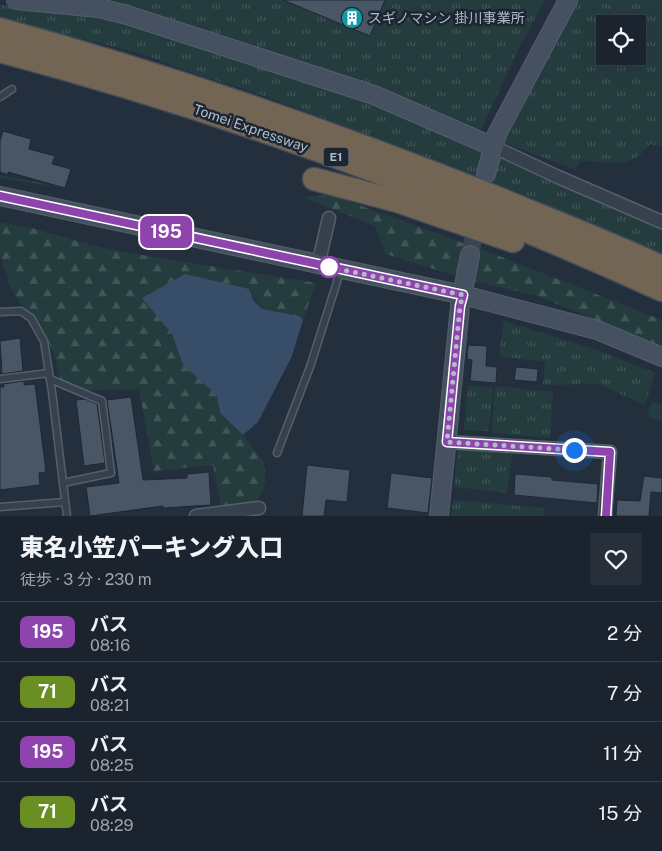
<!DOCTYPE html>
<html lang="ja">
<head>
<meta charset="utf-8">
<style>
	body { margin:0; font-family:"Public Sans","Noto Sans JP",sans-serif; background:#272f3a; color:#f1f3f6; height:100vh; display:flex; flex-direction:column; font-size:19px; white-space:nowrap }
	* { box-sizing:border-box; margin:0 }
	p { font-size:16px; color:#9fa4aa }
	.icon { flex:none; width:28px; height:28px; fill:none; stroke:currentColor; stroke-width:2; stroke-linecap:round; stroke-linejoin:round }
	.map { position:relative; height:516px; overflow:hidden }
	.sheet { display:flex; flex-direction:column; background:#1a232e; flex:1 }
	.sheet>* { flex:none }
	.badge { padding:0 10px; border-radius:8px; font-size:18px; line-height:32px }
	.controls { position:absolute; left:596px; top:15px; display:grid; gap:10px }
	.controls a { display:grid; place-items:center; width:50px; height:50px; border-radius:0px; background:#1a232e; box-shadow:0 5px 20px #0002,0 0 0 1px #38404a; font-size:25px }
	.you { position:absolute; width:25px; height:25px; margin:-12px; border:4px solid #fff; border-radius:50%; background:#1a73e8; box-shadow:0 0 0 8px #1a73e833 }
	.map>.badge { position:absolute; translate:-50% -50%; box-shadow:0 0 0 2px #fff }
	.round { display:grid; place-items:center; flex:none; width:52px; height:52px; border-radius:0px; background:#272f3a }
	.summary { display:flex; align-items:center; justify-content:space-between; height:85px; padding:0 20px }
	h1 { font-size:24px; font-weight:800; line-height:38px }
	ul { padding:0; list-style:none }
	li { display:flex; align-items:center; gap:15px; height:60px; padding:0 20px; border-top:1px solid #38404a }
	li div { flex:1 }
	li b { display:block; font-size:19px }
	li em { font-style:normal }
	li .badge { min-width:55px; font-weight:700; text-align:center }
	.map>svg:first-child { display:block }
</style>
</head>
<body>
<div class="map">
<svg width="662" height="516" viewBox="0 0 662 516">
	<defs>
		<pattern id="grass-tufts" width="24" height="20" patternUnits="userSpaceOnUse" patternTransform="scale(1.25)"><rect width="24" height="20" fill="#253c3e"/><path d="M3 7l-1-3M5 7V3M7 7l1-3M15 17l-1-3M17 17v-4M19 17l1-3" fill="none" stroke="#425658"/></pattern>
		<pattern id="forest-firs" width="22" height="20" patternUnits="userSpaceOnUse" patternTransform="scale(1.25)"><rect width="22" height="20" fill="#253c3e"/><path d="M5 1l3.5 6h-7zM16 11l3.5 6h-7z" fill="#425658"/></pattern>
	</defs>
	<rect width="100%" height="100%" fill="#232f3d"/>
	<g fill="url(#grass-tufts)" fill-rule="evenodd">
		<polygon points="102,0 545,0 519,48 481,130 382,88"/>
		<path d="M573,0H662V147L650,144L639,156L624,163L581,161L575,169L502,142ZM605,24H638V56H605Z"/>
		<polygon points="0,5 98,12 344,89 573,188 609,206 662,226 662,257 587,222 555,211 532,198 485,179 259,94 199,75 139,53 0,18"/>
		<polygon points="0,175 65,188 0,178"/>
		<polygon points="504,321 603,352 655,373 645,405 599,384 543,385 545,362 499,356"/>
		<polygon points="468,386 493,388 489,431 464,430"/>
		<polygon points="495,386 553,392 550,438 492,433"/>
		<polygon points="652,402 662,405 662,421 647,415"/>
		<polygon points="458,448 512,454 507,493 454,487"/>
		<polygon points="453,500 544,508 543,516 451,516"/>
	</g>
	<g fill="url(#forest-firs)">
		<polygon points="331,195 494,254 662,320 662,348 538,296 466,279 386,254 375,226 302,197"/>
		<polygon points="0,222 36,229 81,242 117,251 316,283 303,320 262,309 249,289 162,321 172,334 183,365 218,395 220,413 243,435 264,463 266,484 253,508 222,511 213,465 154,471 139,389 62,391 56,361 48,340 12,291 0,255"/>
	</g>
	<polygon fill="#384d67" points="185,274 249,289 254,301 262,309 299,316 303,320 292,356 258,422 243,435 220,413 217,395 183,365 172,334 142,298"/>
	<g fill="#495666" stroke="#1e2834">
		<polygon points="283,0 385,0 370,36"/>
		<polygon points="3,131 31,139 29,149 55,156 52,164 71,169 65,188 8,172 8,175 0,172 0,141"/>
		<polygon points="20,338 23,371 2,374 0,341"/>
		<polygon points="468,345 487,346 486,366 497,367 496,383 470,381 472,360 467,359"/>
		<polygon points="516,367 538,369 537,382 514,380"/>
		<polygon points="24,381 24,385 35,384 46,472 39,473 40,485 0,490 0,387 4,387 3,384"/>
		<polygon points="131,397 143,480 187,478 187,474 209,472 211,505 163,508 163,506 90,516 86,487 119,483 107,400"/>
		<polygon points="85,399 97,404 105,463 84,466 76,400"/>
		<polygon points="307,465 350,470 347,502 326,500 324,516 302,516"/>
		<polygon points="391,473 432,478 428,513 387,508"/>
		<polygon points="515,474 552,477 552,480 598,484 597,503 514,495"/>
		<polygon points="644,476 662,478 662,493 651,492 649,516 616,516 617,500 640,501"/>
	</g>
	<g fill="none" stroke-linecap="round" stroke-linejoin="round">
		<polyline stroke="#384452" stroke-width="18" stroke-dasharray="18 9" stroke-linecap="butt" points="470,255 478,216"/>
		<g stroke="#555f6b" stroke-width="9">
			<g id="lane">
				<polyline points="0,97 12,89"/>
				<polyline points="0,312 21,311 31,318 44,341 52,392 67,516"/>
				<polyline points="0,379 49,373"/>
				<polyline points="50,379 102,401 111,473 63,483"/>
				<polyline points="277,453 310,367 337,282 339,270"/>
				<polyline points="0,507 65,502"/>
			</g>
		</g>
		<g stroke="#555f6b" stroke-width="15">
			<g id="street">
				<polyline points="494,147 556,176 662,222"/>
				<polyline points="318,265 329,218"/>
				<polyline points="447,442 610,452 605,516"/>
				<polyline points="196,516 259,508"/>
			</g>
		</g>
		<g stroke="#555f6b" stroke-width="20">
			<g id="secondary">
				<polyline points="16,0 99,8 127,15 374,95 494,147"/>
				<polyline points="486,174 497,134 568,0"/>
				<polyline points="0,196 463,295 597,330 662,357"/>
				<polyline points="439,516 460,306 470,255"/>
			</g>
		</g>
		<g stroke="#424c58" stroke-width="25">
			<g id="highway">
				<path d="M0,29C169,75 335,133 498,198C553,221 608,242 662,267"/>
				<path d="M0,51C227,111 448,193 662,290"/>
				<polyline points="314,179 397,201 513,241"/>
			</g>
		</g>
		<use href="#lane" stroke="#37414d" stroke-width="6"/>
		<use href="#street" stroke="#37414d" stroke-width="12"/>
		<use href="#secondary" stroke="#455060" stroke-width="18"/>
		<use href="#highway" stroke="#736554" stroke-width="22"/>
	</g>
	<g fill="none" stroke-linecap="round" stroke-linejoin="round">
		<g stroke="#fff" stroke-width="11">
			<polyline id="line" points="0,196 463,295 460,306 447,442 610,452 606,516"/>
		</g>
		<use href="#line" stroke="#8e44ad" stroke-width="8"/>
		<polyline stroke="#b2bcc8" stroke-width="5" stroke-dasharray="0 9" points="329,267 463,295 460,306 447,442 574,450"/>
	</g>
	<defs>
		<g id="building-disc" transform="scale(1.125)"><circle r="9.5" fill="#0f9aa8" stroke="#1c2632"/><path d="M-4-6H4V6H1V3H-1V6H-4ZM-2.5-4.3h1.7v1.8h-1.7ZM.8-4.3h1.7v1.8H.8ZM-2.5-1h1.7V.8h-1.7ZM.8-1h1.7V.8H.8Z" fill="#fff"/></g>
	</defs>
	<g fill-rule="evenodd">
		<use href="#building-disc" x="352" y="18"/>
	</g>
	<circle fill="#fff" stroke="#8e44ad" stroke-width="2.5" cx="329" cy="267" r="10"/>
	<g text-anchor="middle" stroke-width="5" stroke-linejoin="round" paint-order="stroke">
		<rect fill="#1c2632" stroke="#858f9b" stroke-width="1" x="323.5" y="147.5" width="25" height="19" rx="4"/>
		<g font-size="12" font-weight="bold" fill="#b2bcc8">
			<text x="336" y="161">E1</text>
		</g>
		<g font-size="14" fill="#b2bcc8" stroke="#1c2632" text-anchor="start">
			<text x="368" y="23">スギノマシン 掛川事業所</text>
		</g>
		<g font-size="14" fill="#b2bcc8" stroke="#1c2632">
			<text transform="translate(251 128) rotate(19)" y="5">Tomei Expressway</text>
		</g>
	</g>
</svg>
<div class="controls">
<a><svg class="icon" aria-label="locate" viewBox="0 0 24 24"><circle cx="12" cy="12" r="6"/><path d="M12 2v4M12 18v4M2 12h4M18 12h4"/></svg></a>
</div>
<div class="you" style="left:574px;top:450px"></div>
<b class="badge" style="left:166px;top:232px;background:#8e44ad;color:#fff">195</b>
</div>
<section class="sheet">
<div class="summary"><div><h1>東名小笠パーキング入口</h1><p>徒歩 · 3 分 · 230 m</p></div><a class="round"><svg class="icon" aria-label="heart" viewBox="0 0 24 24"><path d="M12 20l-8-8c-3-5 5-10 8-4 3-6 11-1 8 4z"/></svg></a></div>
<ul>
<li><span class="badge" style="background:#8e44ad;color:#fff">195</span><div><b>バス</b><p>08:16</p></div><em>2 分</em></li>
<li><span class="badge" style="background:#6b8e23;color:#fff">71</span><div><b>バス</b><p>08:21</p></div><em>7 分</em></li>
<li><span class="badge" style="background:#8e44ad;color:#fff">195</span><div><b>バス</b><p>08:25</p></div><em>11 分</em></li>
<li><span class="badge" style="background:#6b8e23;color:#fff">71</span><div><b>バス</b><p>08:29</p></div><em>15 分</em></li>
</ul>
</section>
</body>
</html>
